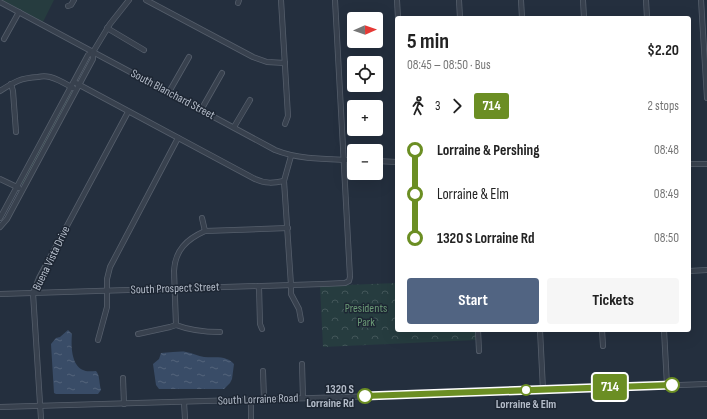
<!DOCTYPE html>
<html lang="en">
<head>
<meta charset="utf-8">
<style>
	body { margin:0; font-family:"Sofia Sans Condensed",sans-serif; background:#f6f6f6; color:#222; height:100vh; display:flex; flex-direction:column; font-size:15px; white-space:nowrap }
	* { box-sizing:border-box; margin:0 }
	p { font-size:13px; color:#767676 }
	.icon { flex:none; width:22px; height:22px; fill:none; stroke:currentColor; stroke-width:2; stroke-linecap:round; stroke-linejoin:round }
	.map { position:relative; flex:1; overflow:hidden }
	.side { position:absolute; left:395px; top:16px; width:296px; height:316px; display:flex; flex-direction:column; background:#fff; border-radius:4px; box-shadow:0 4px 16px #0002 }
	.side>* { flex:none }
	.badge { padding:0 8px; border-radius:3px; font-size:14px; line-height:26px }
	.needle { width:26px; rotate:88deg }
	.fabs { position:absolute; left:347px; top:12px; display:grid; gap:8px }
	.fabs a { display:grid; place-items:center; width:36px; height:36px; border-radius:4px; background:#fff; box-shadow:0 4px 16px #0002; font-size:20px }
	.map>.badge { position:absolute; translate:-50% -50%; box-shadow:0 0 0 2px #fff }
	.legs { display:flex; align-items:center; gap:6px; height:44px; padding:0 12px; font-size:13px }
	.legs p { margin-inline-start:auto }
	.head { display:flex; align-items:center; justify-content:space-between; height:68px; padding:0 12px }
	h1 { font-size:22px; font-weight:700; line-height:30px }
	.button { display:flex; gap:8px; margin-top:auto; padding:8px 12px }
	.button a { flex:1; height:46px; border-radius:4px; background:#516482; color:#fff; font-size:16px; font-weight:700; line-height:46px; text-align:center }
	.button a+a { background:#f6f6f6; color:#222 }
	ul { padding:0 12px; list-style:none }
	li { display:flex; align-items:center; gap:14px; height:44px; font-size:15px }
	li i { display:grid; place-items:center; width:6px; height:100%; margin:0 5px; background:currentColor }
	li i::after { content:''; width:10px; height:10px; margin:-5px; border:3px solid; border-radius:50%; background:#fff }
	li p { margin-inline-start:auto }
	li:first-child i { background:linear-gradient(#0000 50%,currentColor 0) }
	li:last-child i { background:linear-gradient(currentColor 50%,#0000 0) }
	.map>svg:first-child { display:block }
</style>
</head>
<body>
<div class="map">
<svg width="707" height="419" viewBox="0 0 707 419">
	<defs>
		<pattern id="park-crowns" width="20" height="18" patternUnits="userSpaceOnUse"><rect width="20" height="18" fill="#263c3f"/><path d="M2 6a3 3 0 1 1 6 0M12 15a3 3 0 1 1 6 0" fill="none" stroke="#435659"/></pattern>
		<pattern id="water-ripples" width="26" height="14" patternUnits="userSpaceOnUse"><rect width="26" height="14" fill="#394c67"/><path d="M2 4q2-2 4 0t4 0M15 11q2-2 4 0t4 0" fill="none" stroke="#53647b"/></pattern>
	</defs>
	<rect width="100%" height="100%" fill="#242f3e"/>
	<g fill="#263c3f">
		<polygon points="2,0 54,0 43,22"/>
		<polygon points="71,91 72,91 73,92 24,184 22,184 21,183"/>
	</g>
	<polygon fill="url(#park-crowns)" points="397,283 397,330 476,330 476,340 323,347 320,286"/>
	<g fill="url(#water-ripples)">
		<path d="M68,330L72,334C71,345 71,365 83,370C86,372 92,371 96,371C100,375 99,384 101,390L98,394H56L54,393L51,344L56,338L60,337Z"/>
		<path d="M173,352C177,352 182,351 186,352C192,353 198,356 204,357C215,358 226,355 234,364L232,379L230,383L224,389H159L156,385L153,364L159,359L161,353Z"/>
	</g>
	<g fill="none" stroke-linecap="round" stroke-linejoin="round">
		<g stroke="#565f6c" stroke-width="6">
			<g id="minor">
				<polyline points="146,0 253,57 267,62 285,63"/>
				<polyline points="281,0 288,116 285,124"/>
				<polyline points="397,0 398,18"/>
				<polyline points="459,0 460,18"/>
				<polyline points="521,0 522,18"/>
				<polyline points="583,0 584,18"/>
				<polyline points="646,0 647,18"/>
				<polyline points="701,0 707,98"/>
				<path d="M0,2L93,52L136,75L275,150C300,160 327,159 354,160"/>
				<polyline points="238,3 239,0"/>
				<polyline points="68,6 71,5 74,0"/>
				<polyline points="107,28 144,50"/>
				<polyline points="4,39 19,12"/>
				<path d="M74,82L255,179C265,184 274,183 284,181"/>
				<polyline points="11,84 13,91 16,132"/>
				<path d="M0,91C14,82 20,78 38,77C42,76 46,76 50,77C58,79 66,84 73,88"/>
				<polyline points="169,92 189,57"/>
				<polyline points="201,110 222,73"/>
				<polyline points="234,127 250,100"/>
				<polyline points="291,156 284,181 291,285 291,294 299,309 301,320"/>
				<polyline points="376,161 397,162"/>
				<polyline points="689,164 707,164"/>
				<polyline points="0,179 19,188"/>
				<polyline points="0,218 88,55 93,52 110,24 129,0"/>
				<polyline points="202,218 205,231"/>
				<polyline points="0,227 7,219 93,59 93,52"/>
				<polyline points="689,271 707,270"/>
				<polyline points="259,286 260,324 262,329"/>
				<polyline points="0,294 323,284 345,283 349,281 350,277 335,0"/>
				<path d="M176,325L174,271C175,250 187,239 205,231L288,228"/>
				<path d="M176,325C189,330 206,332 220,332"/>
				<polyline points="478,330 479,351"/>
				<polyline points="540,330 543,390"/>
				<polyline points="602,330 603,346"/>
				<polyline points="664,330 667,385"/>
				<polyline points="138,334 170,327 176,325"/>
				<polyline points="98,340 107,307 107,279 110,267 178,138"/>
				<polyline points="302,364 303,398"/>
				<polyline points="263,371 264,399"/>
				<polyline points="123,378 124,404"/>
				<polyline points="251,399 251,419"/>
				<polyline points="184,402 185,419"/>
				<polyline points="0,407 347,397 707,384"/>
				<polyline points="41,419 33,293 39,278 128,112"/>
			</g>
		</g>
		<use href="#minor" stroke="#38414e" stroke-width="4.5"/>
	</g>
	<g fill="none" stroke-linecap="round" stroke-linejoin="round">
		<g stroke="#fff" stroke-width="9">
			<polyline id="line-1" points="365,396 672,385"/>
		</g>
		<use href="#line-1" stroke="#6b8e23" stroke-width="6"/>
	</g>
	<g fill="#fff" stroke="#6b8e23" stroke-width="2">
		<circle cx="672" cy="385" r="7"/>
		<circle cx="526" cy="390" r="5"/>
		<circle cx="365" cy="396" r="7"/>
	</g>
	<g text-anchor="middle" stroke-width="3" stroke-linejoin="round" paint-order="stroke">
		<g font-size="12" fill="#b4bcc9" stroke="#1d2633">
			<text transform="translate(173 94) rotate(28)" y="4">South Blanchard Street</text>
			<text transform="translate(51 258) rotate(-64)" y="4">Buena Vista Drive</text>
			<text transform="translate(175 288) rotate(-2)" y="4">South Prospect Street</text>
			<text transform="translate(258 399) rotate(-2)" y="4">South Lorraine Road</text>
		</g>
		<g font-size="12" fill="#6b9a76" stroke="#1d2633">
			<text x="366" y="312">Presidents<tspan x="366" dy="14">Park</tspan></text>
		</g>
		<g font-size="12" font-weight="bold" fill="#b4bcc9" stroke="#1d2633" text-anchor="end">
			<text x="354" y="393">1320 S<tspan x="354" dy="14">Lorraine Rd</tspan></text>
			<text x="526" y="408" text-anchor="middle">Lorraine &amp; Elm</text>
		</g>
	</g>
</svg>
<div class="fabs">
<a><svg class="needle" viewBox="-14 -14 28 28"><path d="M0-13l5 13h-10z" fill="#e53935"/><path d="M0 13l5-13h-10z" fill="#767676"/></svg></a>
<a><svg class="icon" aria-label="locate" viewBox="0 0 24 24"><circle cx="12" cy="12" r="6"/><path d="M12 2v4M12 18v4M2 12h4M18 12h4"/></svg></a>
<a>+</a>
<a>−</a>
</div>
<b class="badge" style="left:610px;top:387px;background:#6b8e23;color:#fff">714</b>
<section class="side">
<div class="head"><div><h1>5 min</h1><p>08:45 – 08:50 · Bus</p></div><b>$2.20</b></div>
<div class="legs"><svg class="icon" aria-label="walk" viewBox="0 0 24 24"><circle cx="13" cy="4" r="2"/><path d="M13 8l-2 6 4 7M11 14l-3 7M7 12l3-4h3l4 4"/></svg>3<svg class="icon" aria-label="forward" viewBox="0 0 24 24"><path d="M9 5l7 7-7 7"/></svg><b class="badge" style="background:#6b8e23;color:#fff">714</b><p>2 stops</p></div>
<ul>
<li><i style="color:#6b8e23"></i><b>Lorraine &amp; Pershing</b><p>08:48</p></li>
<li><i style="color:#6b8e23"></i><span>Lorraine &amp; Elm</span><p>08:49</p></li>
<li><i style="color:#6b8e23"></i><b>1320 S Lorraine Rd</b><p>08:50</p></li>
</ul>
<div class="button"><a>Start</a><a>Tickets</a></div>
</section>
</div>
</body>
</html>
